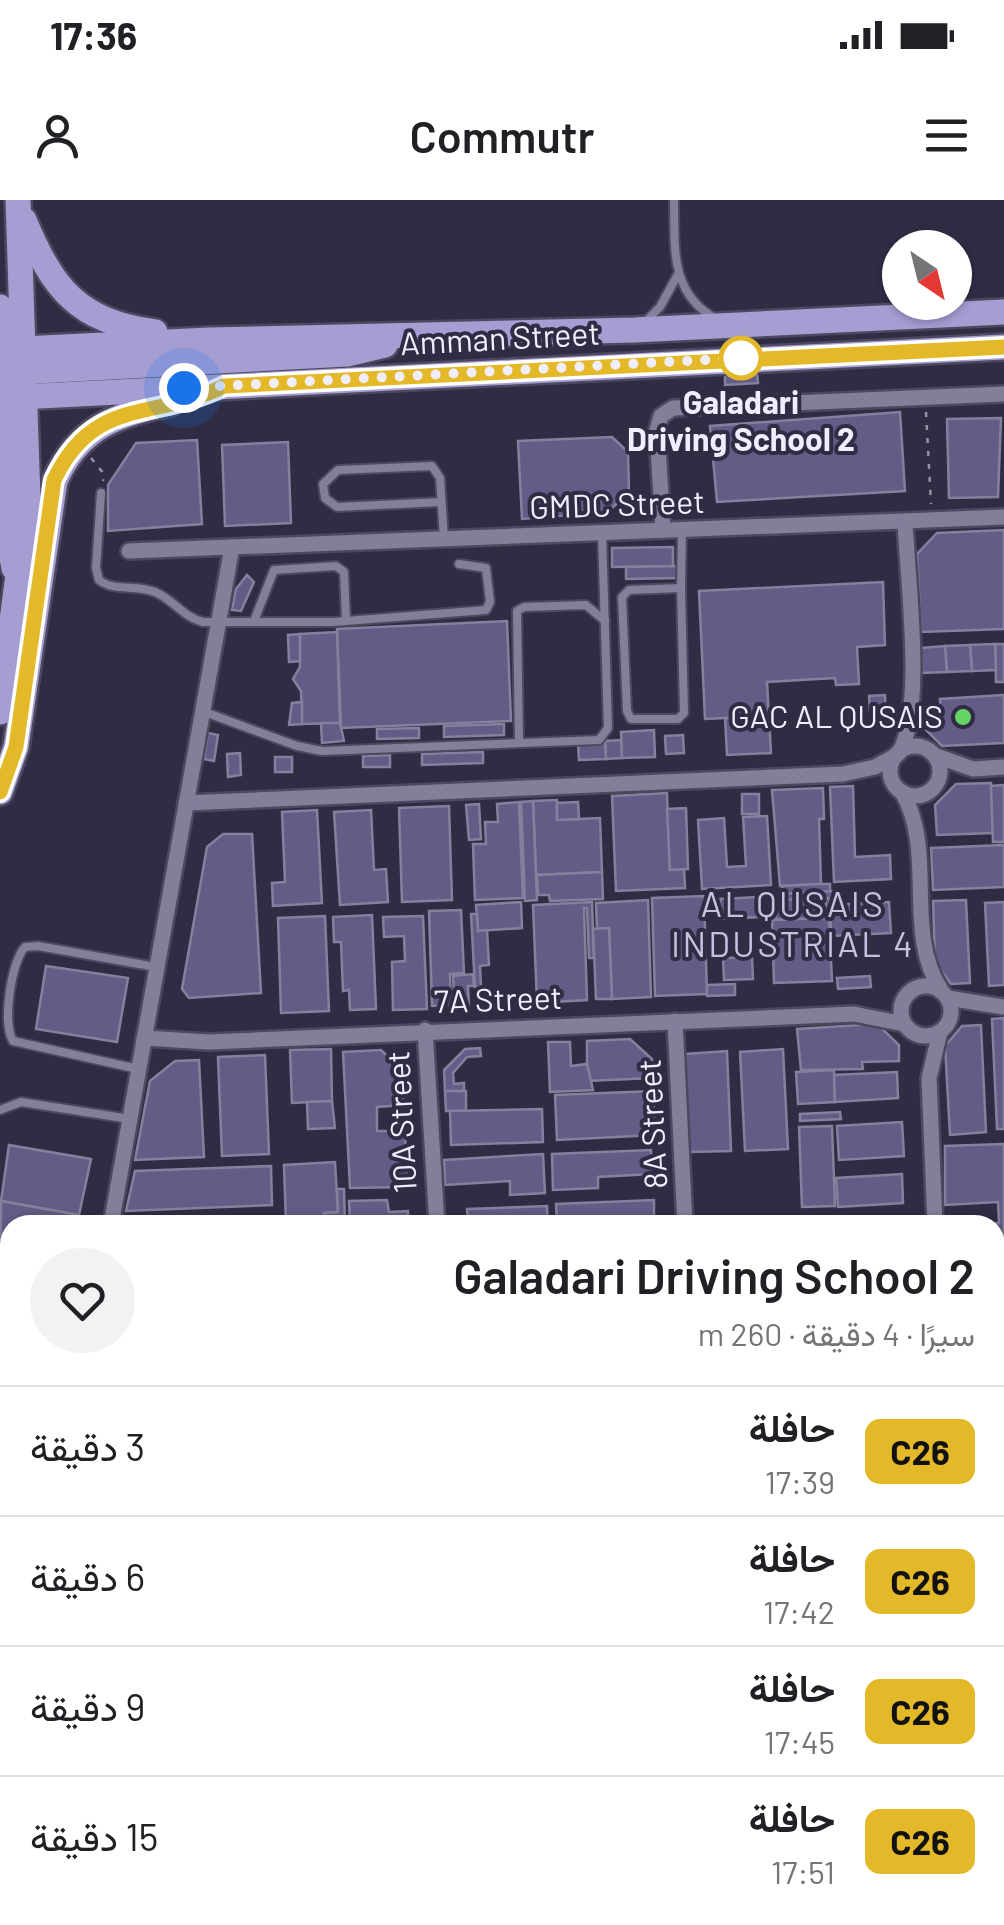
<!DOCTYPE html>
<html lang="ar">
<head>
<meta charset="utf-8">
<style>
	body { margin:0; font-family:Barlow,Vazirmatn,sans-serif; background:#f2f2f2; color:#202124; direction:rtl; height:100vh; display:flex; flex-direction:column; font-size:38px; white-space:nowrap }
	* { box-sizing:border-box; margin:0 }
	p { font-size:32px; color:#757577 }
	.icon { flex:none; width:55px; height:55px; fill:none; stroke:currentColor; stroke-width:2; stroke-linecap:round; stroke-linejoin:round }
	.map { position:relative; flex:1; overflow:hidden; direction:ltr }
	.sheet { position:absolute; left:0px; top:1015px; width:1005px; height:710px; display:flex; flex-direction:column; background:#fff; border-radius:30px 30px 0 0; box-shadow:0 2px 8px #0004; direction:rtl }
	.sheet>* { flex:none }
	.badge { padding:0 20px; border-radius:15px; font-size:35px; line-height:65px }
	.needle { width:65px; rotate:145deg }
	.fabs { position:absolute; left:882px; top:30px; display:grid; gap:20px }
	.fabs a { display:grid; place-items:center; width:90px; height:90px; border-radius:50%; background:#fff; box-shadow:0 2px 8px #0004; font-size:50px }
	.you { position:absolute; width:50px; height:50px; margin:-25px; border:8px solid #fff; border-radius:50%; background:#1a73e8; box-shadow:0 0 0 15px #1a73e833 }
	.map>.badge { position:absolute; translate:-50% -50%; box-shadow:0 0 0 5px #fff }
	.round { display:grid; place-items:center; flex:none; width:105px; height:105px; border-radius:52px; background:#f2f2f2 }
	.headline { display:flex; align-items:center; justify-content:space-between; height:170px; padding:0 30px }
	h1 { font-size:48px; font-weight:600; line-height:75px }
	ul { padding:0; list-style:none }
	li { display:flex; align-items:center; gap:30px; height:130px; padding:0 30px; border-top:2px solid #e0e0e0 }
	li div { flex:1 }
	li b { display:block; font-size:38px }
	li em { font-style:normal }
	li .badge { min-width:110px; font-weight:700; text-align:center }
	.status { display:flex; justify-content:space-between; align-items:center; height:70px; padding:0 50px; background:#fff; direction:ltr }
	.status svg { height:28px; fill:currentColor }
	header { display:flex; justify-content:space-between; align-items:center; height:130px; padding:0 30px; background:#fff; font-size:45px; font-weight:600 }
	.map>svg:first-child { display:block }
</style>
</head>
<body>
<div class="status"><b>17:36</b><svg viewBox="0 0 49 12"><path d="M0 12V9h3v3zM5 12V6h3v6zM10 12V3h3v9zM15 12V0h3v12zM26 1h20v11H26zM47 4h2v5h-2z"/></svg></div>
<header><svg class="icon" aria-label="menu" viewBox="0 0 24 24"><path d="M4 6h16M4 12h16M4 18h16"/></svg>Commutr<svg class="icon" aria-label="person" viewBox="0 0 24 24"><circle cx="12" cy="8" r="4"/><path d="M4 21q1-7 8-7t8 7"/></svg></header>
<div class="map">
<svg width="1004" height="1725" viewBox="0 0 1004 1725">
	<rect width="100%" height="100%" fill="#302c44"/>
	<g fill="#625c87" stroke="#84819d" stroke-width="2.5">
		<polygon points="757,174 758,183 725,185 725,175"/>
		<polygon points="900,212 905,291 717,302 710,226"/>
		<polygon points="1001,218 998,297 949,298 947,219"/>
		<polygon points="612,237 628,252 629,292 608,312 522,319 518,241"/>
		<polygon points="197,240 202,324 108,331 108,285 136,243"/>
		<polygon points="288,242 291,323 225,326 222,245"/>
		<polygon points="1004,330 1004,429 921,432 917,354 937,333"/>
		<polygon points="673,347 673,366 612,367 612,348"/>
		<polygon points="678,366 678,378 626,379 626,367"/>
		<polygon points="247,375 254,382 241,411 232,410 236,389"/>
		<polygon points="883,382 885,445 857,447 859,484 836,485 835,478 767,482 769,516 705,519 699,391"/>
		<polygon points="507,421 511,521 341,528 337,429"/>
		<polygon points="337,432 340,523 302,524 301,491 293,479 300,467 300,434"/>
		<polygon points="300,434 300,461 289,462 288,435"/>
		<polygon points="995,444 1004,444 1004,482 996,482"/>
		<polygon points="995,444 996,470 972,471 970,445"/>
		<polygon points="970,445 972,471 947,472 945,446"/>
		<polygon points="945,446 947,472 922,473 921,448"/>
		<polygon points="885,495 886,526 871,527 869,496"/>
		<polygon points="1004,495 1004,543 942,546 922,526 921,509 940,509 940,499"/>
		<polygon points="302,502 302,524 289,525 292,503"/>
		<polygon points="769,516 771,553 727,555 725,518"/>
		<polygon points="321,523 340,523 344,541 322,543"/>
		<polygon points="504,524 504,535 444,537 444,526"/>
		<polygon points="419,528 419,538 377,539 377,529"/>
		<polygon points="654,530 655,557 622,558 621,532"/>
		<polygon points="208,533 218,535 214,561 204,559"/>
		<polygon points="683,535 684,553 666,554 665,536"/>
		<polygon points="621,540 622,558 606,559 605,541"/>
		<polygon points="605,541 606,559 579,560 578,543"/>
		<polygon points="483,552 483,563 422,565 422,554"/>
		<polygon points="240,553 241,575 228,577 227,554"/>
		<polygon points="390,555 390,567 363,567 363,556"/>
		<rect x="275" y="557" width="17" height="15"/>
		<polygon points="991,583 993,633 937,635 935,605 956,584"/>
		<polygon points="1004,585 1004,642 993,642 991,586"/>
		<polygon points="853,586 855,657 890,655 891,679 834,682 830,587"/>
		<polygon points="823,588 824,619 819,619 821,684 780,686 772,590"/>
		<polygon points="667,593 670,670 684,669 685,688 616,691 612,596"/>
		<rect x="742" y="594" width="17" height="20"/>
		<polygon points="557,600 557,620 600,618 602,672 536,675 533,601"/>
		<polygon points="533,601 537,700 525,701 521,602"/>
		<polygon points="519,602 523,698 475,700 473,644 486,644 485,622 498,622 497,604"/>
		<polygon points="578,602 579,619 557,620 557,603"/>
		<polygon points="479,604 481,639 469,640 466,605"/>
		<polygon points="449,606 452,700 402,702 399,608"/>
		<polygon points="686,608 688,669 670,670 667,609"/>
		<polygon points="317,610 322,703 273,706 272,683 285,682 282,612"/>
		<polygon points="371,610 374,670 386,669 388,702 340,705 334,612"/>
		<polygon points="767,616 771,685 702,689 698,620 724,618 727,667 746,666 743,617"/>
		<polygon points="223,634 252,634 261,793 189,798 182,789 207,647"/>
		<polygon points="1004,645 1004,687 933,690 931,648"/>
		<polygon points="602,672 603,699 550,701 549,695 538,695 537,675"/>
		<polygon points="821,684 830,684 830,692 783,694 782,686"/>
		<polygon points="835,691 836,703 829,703 829,698 780,700 780,694"/>
		<polygon points="704,696 707,794 655,796 652,698"/>
		<polygon points="758,697 759,717 721,719 720,699"/>
		<polygon points="826,698 827,718 776,720 775,700"/>
		<polygon points="648,700 651,797 612,799 609,728 597,729 596,703"/>
		<polygon points="966,700 970,783 951,784 935,763 933,701"/>
		<polygon points="521,702 522,728 478,731 476,705"/>
		<polygon points="592,702 594,758 589,758 587,708 584,708 587,800 537,803 533,705"/>
		<polygon points="889,702 891,733 831,736 830,705"/>
		<polygon points="1004,702 1004,785 989,786 985,703"/>
		<polygon points="461,710 464,773 450,774 451,805 432,806 429,711"/>
		<polygon points="471,714 477,714 478,731 487,730 489,765 480,766 481,787 475,787"/>
		<polygon points="372,715 376,809 350,810 349,790 343,791 341,742 334,742 333,717"/>
		<polygon points="325,716 329,811 281,813 278,718"/>
		<polygon points="423,716 427,809 393,810 392,762 405,761 404,736 384,737 383,717"/>
		<polygon points="829,718 832,781 774,783 772,720"/>
		<polygon points="609,728 612,799 596,799 593,729"/>
		<polygon points="752,757 753,779 724,780 723,758"/>
		<polygon points="46,766 128,778 117,842 36,829"/>
		<polygon points="473,774 474,786 468,786 469,806 455,807 453,776"/>
		<polygon points="870,776 871,787 838,789 837,778"/>
		<polygon points="735,784 735,795 707,796 707,785"/>
		<polygon points="1004,818 1004,929 997,929 992,819"/>
		<polygon points="877,824 899,845 899,861 862,862 863,869 801,870 797,829"/>
		<polygon points="981,825 986,932 950,935 945,846 962,826"/>
		<polygon points="630,839 652,859 652,878 587,881 587,841"/>
		<polygon points="548,842 570,842 571,866 587,864 593,890 550,892"/>
		<polygon points="480,848 481,856 467,857 453,873 454,884 464,883 464,891 445,891 444,870 465,849"/>
		<polygon points="331,849 332,901 292,903 290,850"/>
		<polygon points="783,849 788,949 745,951 740,852"/>
		<polygon points="381,850 403,871 403,905 377,907 377,931 405,931 407,987 350,988 343,852"/>
		<polygon points="727,851 731,951 689,952 685,854"/>
		<polygon points="265,855 269,954 222,956 218,857"/>
		<polygon points="199,860 204,957 135,960 150,881 175,861"/>
		<polygon points="834,870 835,902 798,904 796,872"/>
		<polygon points="897,872 898,898 835,902 834,875"/>
		<polygon points="445,891 466,891 466,911 446,911"/>
		<polygon points="653,891 655,935 557,940 555,895"/>
		<polygon points="332,901 335,928 308,929 307,902"/>
		<polygon points="542,909 543,942 451,945 450,911"/>
		<polygon points="840,912 841,919 800,921 800,914"/>
		<polygon points="902,922 904,956 839,960 837,926"/>
		<polygon points="832,926 835,1006 802,1007 799,927"/>
		<polygon points="1004,944 1004,1087 995,1089 995,1025 947,1024 999,1023 998,1002 945,1005 945,946"/>
		<polygon points="9,945 91,959 79,1015 1,1001"/>
		<polygon points="651,950 652,974 598,977 598,988 553,990 552,954"/>
		<polygon points="543,954 545,993 510,995 510,981 445,985 444,960"/>
		<polygon points="335,962 338,1012 324,1013 325,1025 286,1025 284,965"/>
		<polygon points="271,966 272,1005 126,1011 135,971"/>
		<polygon points="902,974 903,1003 838,1007 836,978"/>
		<polygon points="337,989 344,989 345,1025 325,1025 324,1013 338,1012"/>
		<polygon points="387,1000 389,1012 408,1011 408,1025 350,1025 349,1001"/>
		<polygon points="654,1000 654,1025 557,1025 556,1004"/>
		<polygon points="1,1001 79,1015 77,1025 10,1025 10,1130 0,1129"/>
		<polygon points="547,1006 548,1025 451,1025 468,1022 467,1009"/>
		<polygon points="1004,1153 1004,1240 1002,1240 995,1211 995,1155"/>
		<polygon points="1001,1300 1004,1388 995,1390 995,1301"/>
		<polygon points="1004,1403 1004,1492 995,1494 995,1405"/>
		<polygon points="0,1463 10,1464 10,1560 0,1553"/>
		<polygon points="1004,1529 1004,1592 995,1550 995,1531"/>
		<polygon points="0,1569 10,1571 10,1646 4,1686 0,1685"/>
		<polygon points="177,1715 197,1715 199,1725 138,1725"/>
		<polygon points="223,1715 265,1715 267,1725 225,1725"/>
		<polygon points="303,1715 366,1715 369,1725 306,1725"/>
		<polygon points="381,1715 501,1715 503,1725 384,1725"/>
		<polygon points="510,1715 620,1715 575,1725 513,1725"/>
	</g>
	<g fill="none" stroke-linecap="round" stroke-linejoin="round">
		<g stroke="#4c485d" stroke-width="12">
			<g id="service">
				<path d="M674,0C675,47 669,93 716,119"/>
				<polyline points="646,121 660,107 677,76"/>
				<path d="M101,293L96,368L99,380C114,392 136,384 155,392C174,400 183,417 203,422H333L486,410L490,402L486,368L459,364"/>
				<polyline points="441,302 337,307 325,298 323,284 338,270 432,266 440,278 444,339"/>
				<polygon points="681,388 684,513 678,519 631,519 627,511 622,397 629,390"/>
				<polyline points="681,388 682,330"/>
				<polyline points="254,421 274,370 336,366 344,372 346,421"/>
				<polyline points="202,511 297,546 322,551 599,540 608,528 602,333"/>
				<polyline points="519,543 517,411 524,407 586,405 605,421"/>
				<path d="M138,869L13,841C2,823 11,762 25,747L38,746L156,767"/>
				<polyline points="0,910 21,902 130,919"/>
				<polyline points="0,1145 10,1147"/>
				<polyline points="0,1433 10,1424"/>
				<polyline points="995,1664 1004,1662"/>
				<polyline points="20,1725 33,1716"/>
				<polyline points="675,1725 729,1715"/>
			</g>
		</g>
		<g stroke="#4c485d" stroke-width="20">
			<g id="minor">
				<polyline points="663,330 657,230 661,216 673,208 1004,194"/>
				<polyline points="129,351 1004,317"/>
				<circle cx="915" cy="571" r="25"/>
				<path d="M899,553C925,509 907,376 905,321"/>
				<polyline points="934,555 973,569 1004,567"/>
				<path d="M902,592C937,652 903,731 941,790"/>
				<polyline points="186,603 843,574 875,567 897,555"/>
				<circle cx="926" cy="811" r="25"/>
				<polyline points="948,798 1004,807"/>
				<polyline points="675,821 685,1025"/>
				<polyline points="425,830 437,1025"/>
				<polyline points="144,838 209,842 854,814 904,824"/>
				<polyline points="111,1025 232,347"/>
				<polyline points="935,1025 929,878 940,832"/>
				<polyline points="995,1127 1004,1125"/>
				<polyline points="995,1286 1004,1284"/>
				<polyline points="0,1340 10,1338"/>
				<polyline points="995,1519 1004,1517"/>
				<polyline points="32,1715 41,1725"/>
				<polyline points="58,1715 86,1720"/>
				<polyline points="76,1725 112,1715"/>
			</g>
		</g>
		<g stroke="#4c485d" stroke-width="30">
			<g id="primary">
				<path d="M24,20C53,89 77,121 155,132"/>
				<polyline points="0,107 8,338 14,368"/>
				<polyline points="0,150 209,140 634,130 1004,112"/>
				<polyline points="0,173 347,154 385,145"/>
				<polyline points="0,198 1004,147"/>
				<polyline points="0,512 28,299 18,0"/>
				<path d="M0,592L16,547L55,281C78,228 117,214 170,203"/>
			</g>
		</g>
		<g stroke="#9693a7" stroke-width="2.5" stroke-dasharray="5 8" stroke-linecap="butt">
			<polyline points="926,212 931,304"/>
			<polyline points="91,258 104,274 103,281"/>
		</g>
		<use href="#service" stroke="#827f9b" stroke-width="8"/>
		<use href="#minor" stroke="#827f9b" stroke-width="15"/>
		<use href="#primary" stroke="#a59ed3" stroke-width="25"/>
	</g>
	<g fill="none" stroke-linecap="round" stroke-linejoin="round">
		<g stroke="#fff" stroke-width="22">
			<path id="line" d="M0,592L16,547L54,280C94,195 155,221 224,186L1004,147"/>
		</g>
		<use href="#line" stroke="#e4b929" stroke-width="15"/>
		<polyline stroke="#f0eefe" stroke-width="10" stroke-dasharray="0 18" points="184,188 741,158"/>
	</g>
	<circle fill="#fff" stroke="#e4b929" stroke-width="5" cx="741" cy="158" r="20"/>
	<circle fill="#64d467" stroke="#302c44" stroke-width="4" cx="963" cy="517" r="10"/>
	<g text-anchor="middle" stroke-width="8" stroke-linejoin="round" paint-order="stroke">
		<g font-size="32" fill="#f0eefe" stroke="#302c44">
			<text transform="translate(500 139) rotate(-3)" y="11">Amman Street</text>
			<text transform="translate(617 305) rotate(-2)" y="11">GMDC Street</text>
			<text transform="translate(498 800) rotate(-2)" y="11">7A Street</text>
			<text transform="translate(402 922) rotate(-93)" y="11">10A Street</text>
			<text transform="translate(653 924) rotate(-93)" y="11">8A Street</text>
		</g>
		<g font-size="32" font-weight="bold" fill="#f0eefe" stroke="#302c44">
			<text x="741" y="214">Galadari<tspan x="741" dy="37">Driving School 2</tspan></text>
		</g>
		<g font-size="32" fill="#f0eefe" stroke="#302c44" text-anchor="end">
			<text x="943" y="528">GAC AL QUSAIS</text>
		</g>
		<g font-size="35" letter-spacing="2.5" fill="#c5c2e1" stroke="#302c44">
			<text x="793" y="717">AL QUSAIS<tspan x="793" dy="40">INDUSTRIAL 4</tspan></text>
		</g>
	</g>
</svg>
<div class="fabs">
<a><svg class="needle" viewBox="-14 -14 28 28"><path d="M0-13l5 13h-10z" fill="#e53935"/><path d="M0 13l5-13h-10z" fill="#757577"/></svg></a>
</div>
<div class="you" style="left:184px;top:188px"></div>
<section class="sheet">
<div class="headline"><div><h1>Galadari Driving School 2</h1><p>سيرًا · 4 دقيقة · 260 m</p></div><a class="round"><svg class="icon" aria-label="heart" viewBox="0 0 24 24"><path d="M12 20l-8-8c-3-5 5-10 8-4 3-6 11-1 8 4z"/></svg></a></div>
<ul>
<li><span class="badge" style="background:#e4b929;color:#111">C26</span><div><b>حافلة</b><p>17:39</p></div><em>3 دقيقة</em></li>
<li><span class="badge" style="background:#e4b929;color:#111">C26</span><div><b>حافلة</b><p>17:42</p></div><em>6 دقيقة</em></li>
<li><span class="badge" style="background:#e4b929;color:#111">C26</span><div><b>حافلة</b><p>17:45</p></div><em>9 دقيقة</em></li>
<li><span class="badge" style="background:#e4b929;color:#111">C26</span><div><b>حافلة</b><p>17:51</p></div><em>15 دقيقة</em></li>
</ul>
</section>
</div>
</body>
</html>
